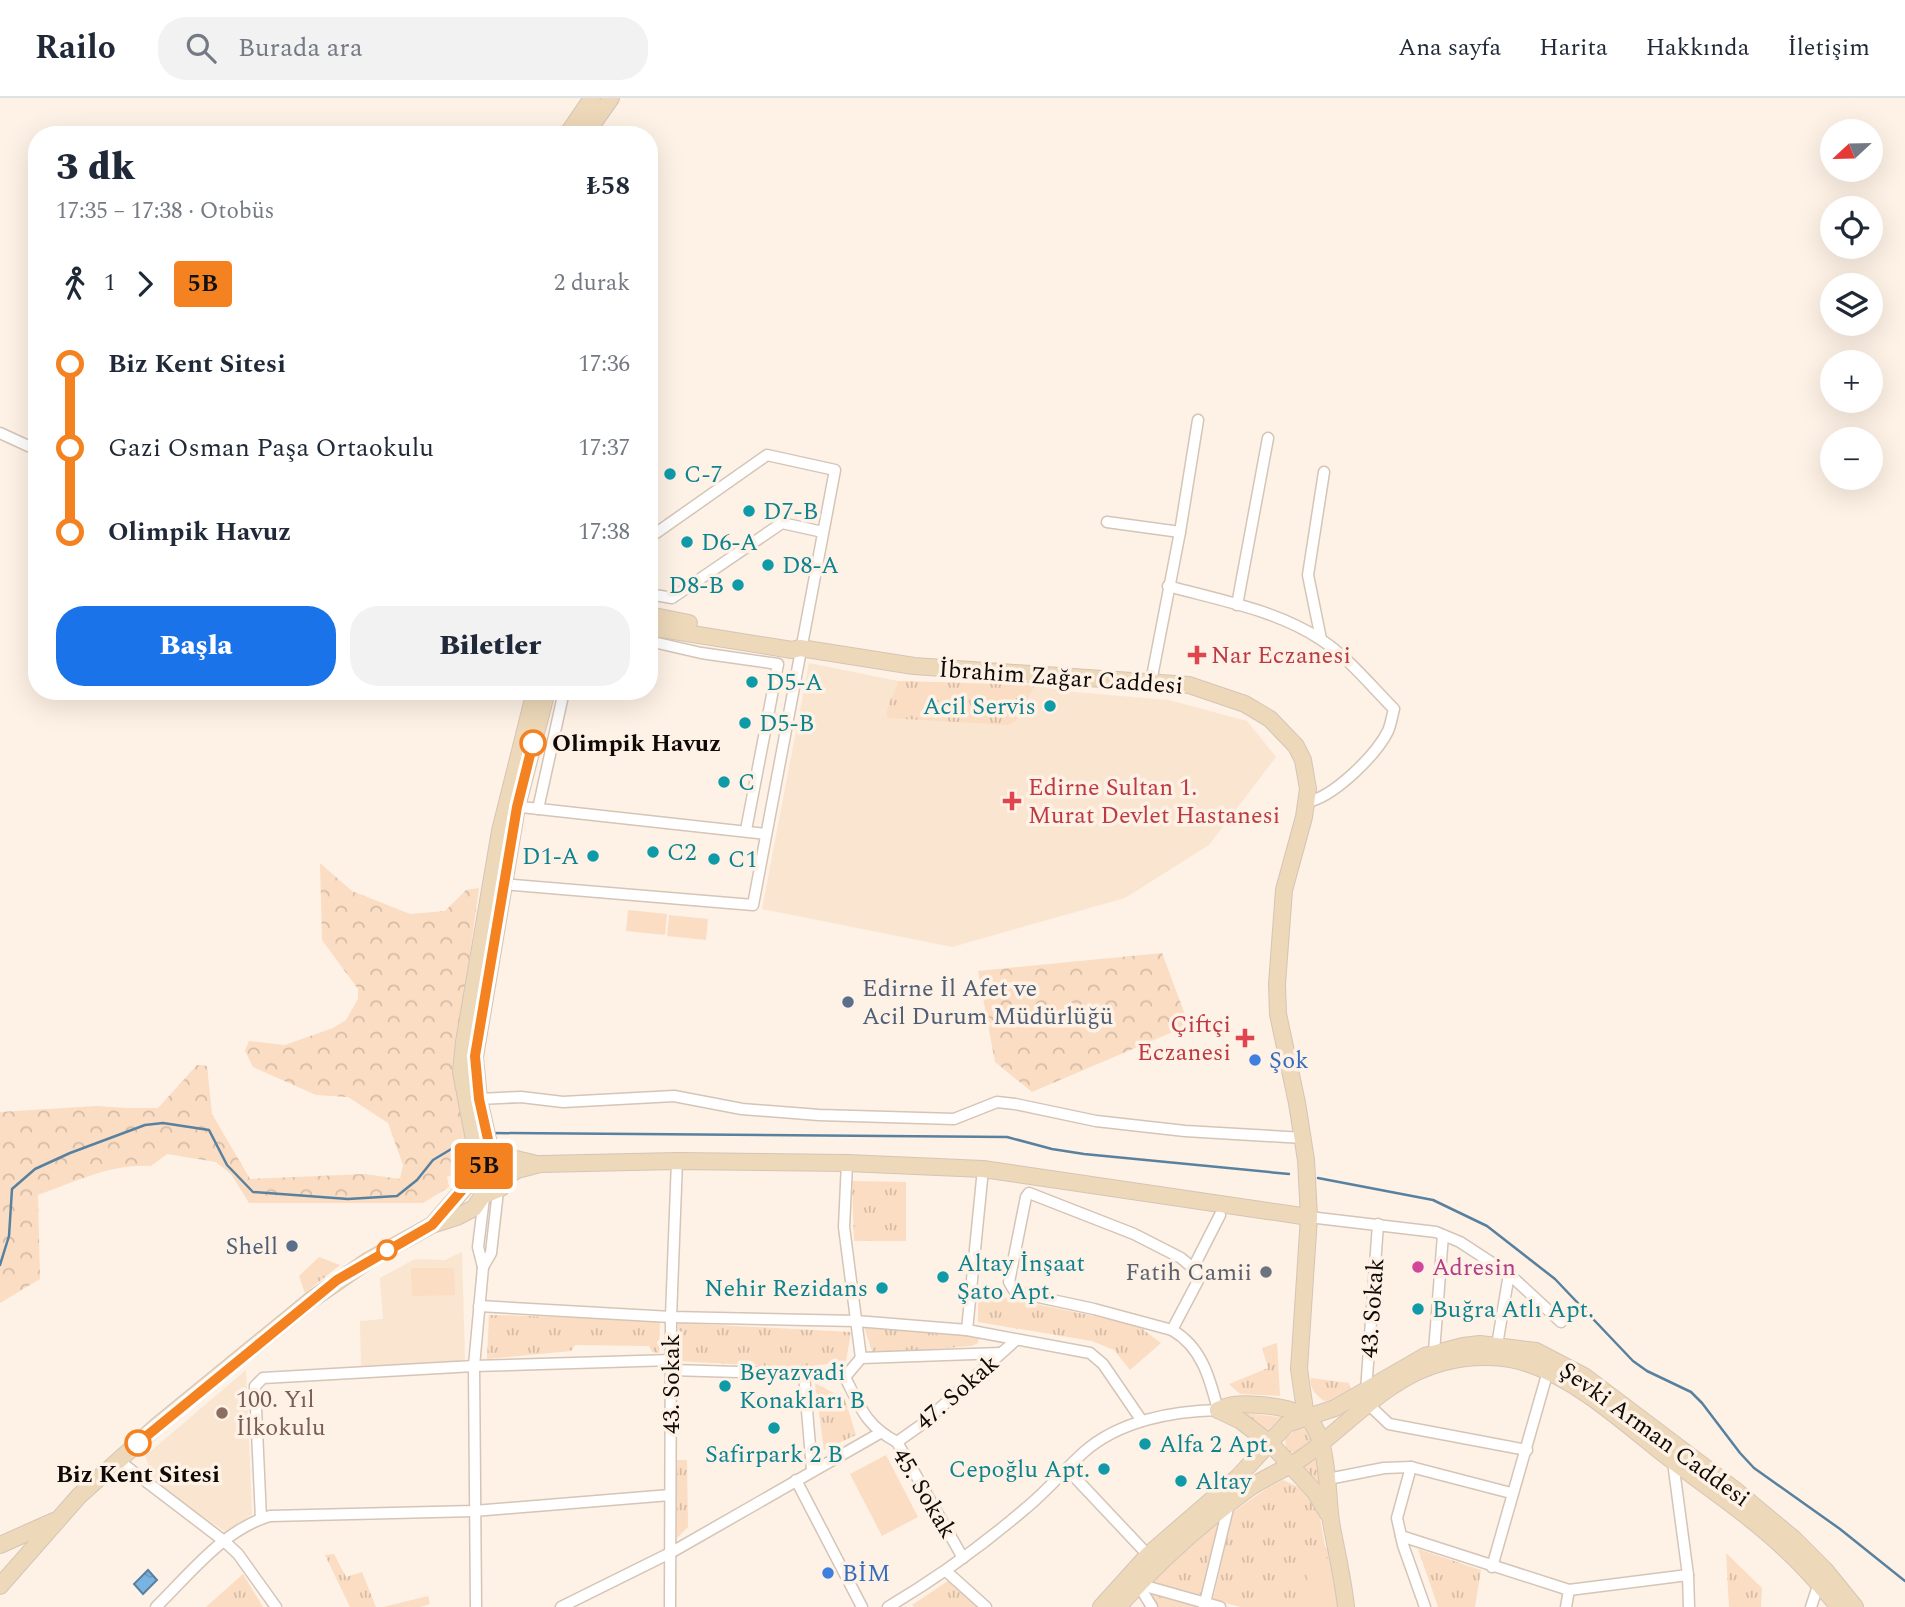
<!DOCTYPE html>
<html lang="tr">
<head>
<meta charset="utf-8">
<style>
	body { margin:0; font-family:Spectral,serif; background:#f2f2f3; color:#1f2937; height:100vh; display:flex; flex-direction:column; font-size:26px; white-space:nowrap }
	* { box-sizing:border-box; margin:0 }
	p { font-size:23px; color:#747a83 }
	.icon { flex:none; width:38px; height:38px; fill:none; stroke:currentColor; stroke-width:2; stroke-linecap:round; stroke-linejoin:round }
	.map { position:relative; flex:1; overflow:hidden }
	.side { position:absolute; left:28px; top:28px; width:630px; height:574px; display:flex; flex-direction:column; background:#fff; border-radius:28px; box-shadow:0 7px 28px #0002 }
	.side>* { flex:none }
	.badge { padding:0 14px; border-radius:5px; font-size:24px; line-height:46px }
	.needle { width:46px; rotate:248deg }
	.fabs { position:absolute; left:1820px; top:21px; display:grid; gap:14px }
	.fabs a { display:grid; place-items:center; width:63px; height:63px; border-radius:50%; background:#fff; box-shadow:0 7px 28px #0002; font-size:35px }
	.map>.badge { position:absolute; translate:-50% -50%; box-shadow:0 0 0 4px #fff }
	.legs { display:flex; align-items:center; gap:10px; height:77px; padding:0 28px; font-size:23px }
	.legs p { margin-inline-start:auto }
	.summary { display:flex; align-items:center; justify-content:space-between; height:119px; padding:0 28px }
	h1 { font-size:38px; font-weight:800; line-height:52px }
	.cta { display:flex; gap:14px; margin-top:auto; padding:14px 28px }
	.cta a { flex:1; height:80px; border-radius:28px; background:#1a73e8; color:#fff; font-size:28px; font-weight:800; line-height:80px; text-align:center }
	.cta a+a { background:#f2f2f3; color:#1f2937 }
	ul { padding:0 28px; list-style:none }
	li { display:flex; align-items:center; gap:24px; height:84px; font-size:26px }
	li i { display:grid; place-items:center; width:10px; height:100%; margin:0 9px; background:currentColor }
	li i::after { content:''; width:18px; height:18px; margin:-9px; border:5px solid; border-radius:50%; background:#fff }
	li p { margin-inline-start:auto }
	li:first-child i { background:linear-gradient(#0000 50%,currentColor 0) }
	li:last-child i { background:linear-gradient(currentColor 50%,#0000 0) }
	header { display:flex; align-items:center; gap:42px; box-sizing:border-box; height:98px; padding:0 35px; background:#fff; border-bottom:2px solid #e0e1e3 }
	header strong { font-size:33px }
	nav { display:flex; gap:38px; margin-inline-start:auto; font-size:24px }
	.search { width:490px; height:63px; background:#f2f2f3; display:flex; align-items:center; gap:18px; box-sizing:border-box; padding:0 24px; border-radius:28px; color:#747a83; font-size:26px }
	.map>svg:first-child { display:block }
</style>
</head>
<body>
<header>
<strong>Railo</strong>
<div class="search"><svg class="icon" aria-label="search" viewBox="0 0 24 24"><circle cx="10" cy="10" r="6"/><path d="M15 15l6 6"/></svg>Burada ara</div>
<nav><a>Ana sayfa</a><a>Harita</a><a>Hakkında</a><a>İletişim</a></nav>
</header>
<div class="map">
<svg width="1905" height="1509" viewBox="0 0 1905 1509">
	<defs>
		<pattern id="grass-tufts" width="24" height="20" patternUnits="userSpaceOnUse" patternTransform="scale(1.75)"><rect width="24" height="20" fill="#faddc3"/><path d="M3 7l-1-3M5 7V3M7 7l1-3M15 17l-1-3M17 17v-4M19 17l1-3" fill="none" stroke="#d5bca6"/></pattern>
		<pattern id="forest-crowns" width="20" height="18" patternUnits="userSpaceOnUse" patternTransform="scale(1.75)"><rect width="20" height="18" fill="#faddc3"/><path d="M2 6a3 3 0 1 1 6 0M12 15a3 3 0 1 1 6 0" fill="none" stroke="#d5bca6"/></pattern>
		<pattern id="water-ripples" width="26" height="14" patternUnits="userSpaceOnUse" patternTransform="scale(1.75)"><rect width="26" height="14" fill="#78b3e1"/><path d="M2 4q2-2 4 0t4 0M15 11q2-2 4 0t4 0" fill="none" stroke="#6799c0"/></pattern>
	</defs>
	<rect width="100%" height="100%" fill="#fef1e5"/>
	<g fill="#fae5d0">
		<polygon points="809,565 898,583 1035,587 1062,593 1169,602 1247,623 1276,659 1209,747 1125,800 952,849 762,811"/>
		<polygon points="462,1154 465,1263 361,1268 360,1223 383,1221 380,1180 415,1161 445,1162"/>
		<polygon points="246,1272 252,1416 226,1434 156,1388 145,1358"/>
	</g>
	<g fill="url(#grass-tufts)">
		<path d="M898,583L1035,587L1015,624L1008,627L887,620C886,603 895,598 898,583Z"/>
		<polygon points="852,1083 906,1084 906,1143 854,1143"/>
		<polygon points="319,1159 340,1167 305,1195 299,1178"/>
		<polygon points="978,1194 1137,1227 1161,1245 1130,1272 1114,1252 1092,1243 978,1224"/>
		<polygon points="489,1217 660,1222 659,1255 652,1254 649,1248 575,1247 571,1253 487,1261"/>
		<polygon points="678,1225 851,1234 846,1263 800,1270 679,1263"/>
		<polygon points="864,1229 971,1238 979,1240 978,1245 971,1248 873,1256"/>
		<polygon points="1277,1245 1280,1298 1240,1296 1229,1286 1268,1270 1262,1250"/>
		<path d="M1311,1280L1349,1285L1351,1291L1332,1302L1324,1303C1316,1297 1309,1290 1311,1280Z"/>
		<polygon points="815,1285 845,1301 856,1337 824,1352"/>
		<polygon points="1236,1314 1287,1320 1269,1336"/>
		<path d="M1303,1330L1312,1336C1312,1350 1302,1355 1290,1354L1286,1350L1285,1341L1296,1331Z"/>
		<polygon points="1316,1358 1324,1394 1302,1367"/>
		<polygon points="676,1362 687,1362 688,1429 677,1440"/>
		<polygon points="1283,1382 1303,1391 1317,1404 1325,1448 1331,1457 1339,1509 1241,1509 1213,1502 1233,1414 1269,1389"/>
		<polygon points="1229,1406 1204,1509 1152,1509 1138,1486"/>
		<polygon points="1418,1451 1481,1472 1475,1509 1438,1509"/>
		<polygon points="1726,1455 1762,1490 1761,1509 1729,1509"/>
		<polygon points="334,1456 346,1479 362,1474 376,1509 350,1509 325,1457"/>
		<polygon points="243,1476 263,1509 206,1509"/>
		<polygon points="951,1481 982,1509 914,1509 912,1507"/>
		<polygon points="428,1498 430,1506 420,1509 383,1509"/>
	</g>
	<g fill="url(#forest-crowns)">
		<path d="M320,765L352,793L410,816L445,813L466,792L479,790L454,971L470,1068L447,1079L449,1089L423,1105H249L231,1076L216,1064L167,1056L151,1068C112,1065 74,1084 38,1097L40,1181L0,1205V1014L97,1008L125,1010H158L197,967L207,968L212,1016L250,1081L365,1076L400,1081L403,1067L388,1025L348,999L316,997L253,969L245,953L249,943L285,947L333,930L346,922L358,901V891L322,842Z"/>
		<polygon points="1162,855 1189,927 1032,994 995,964 978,873"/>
	</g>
	<g fill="#faddc3">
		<polygon points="628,812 667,816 665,837 626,833"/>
		<polygon points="669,817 708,821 706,842 667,838"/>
		<polygon points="411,1170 454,1170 455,1197 412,1198"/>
		<polygon points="886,1357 918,1419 882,1438 850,1376"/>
		<polygon points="1329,1460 1338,1507 1312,1509 1304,1464"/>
	</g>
	<polygon fill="url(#water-ripples)" stroke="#58809f" stroke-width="2" points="148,1472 157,1482 143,1496 134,1486"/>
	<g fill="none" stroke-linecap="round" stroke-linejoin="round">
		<g stroke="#58809f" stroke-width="2.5">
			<polyline points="492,1035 1007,1039 1052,1051 1084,1056 1289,1076"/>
			<polyline points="1318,1080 1433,1102 1487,1128 1555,1181 1633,1263 1647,1273 1691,1294 1702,1305 1740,1355 1754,1370 1840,1431 1905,1483"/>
			<polyline points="0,1167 9,1138 12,1091 35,1071 70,1055 145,1027 163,1025 209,1032 227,1067 253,1094 348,1101 397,1098 417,1082 433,1062 463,1044"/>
		</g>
		<g stroke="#d5c5b7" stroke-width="13">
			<g id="street">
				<polyline points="0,335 37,352"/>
				<polyline points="1107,424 1180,434"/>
				<path d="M1168,488C1219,502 1276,512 1320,541C1348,559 1371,588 1394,611C1392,618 1391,626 1388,633C1376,657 1334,699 1307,704"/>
				<polyline points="649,496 672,500 782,425 823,434"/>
				<polyline points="1237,507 1268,340"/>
				<polyline points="1321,541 1308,477 1324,374"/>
				<polyline points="649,543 701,555 778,566 746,732"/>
				<polyline points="1151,584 1180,434 1198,322"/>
				<polyline points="512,708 766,736"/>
				<polyline points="538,711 564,593"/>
				<polyline points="503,786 753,807 835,372 767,357 649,440"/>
				<polyline points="479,1001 521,999 563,1004 674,998 742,1011 819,1017 954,1021 997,1004 1015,1006 1096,1023 1185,1033 1304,1040"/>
				<polyline points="847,1065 844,1129 861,1260"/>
				<polygon points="1029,1095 1134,1136 1181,1160 1201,1177 1172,1232 1094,1211 1015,1194 1009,1184 1026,1099"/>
				<polyline points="1309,1119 1436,1134 1460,1144 1509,1176 1561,1224"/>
				<polyline points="483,1169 491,1155 498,1093"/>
				<polyline points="1193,1170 1220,1117"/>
				<polyline points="479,1208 671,1219 856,1223 967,1232 1090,1255 1103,1266 1142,1323"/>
				<polyline points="967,1232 983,1071"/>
				<polyline points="1497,1247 1509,1176"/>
				<polyline points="1434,1254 1443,1137"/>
				<path d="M671,1272L804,1276L845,1279C860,1309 866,1328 897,1344L963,1460"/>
				<polyline points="804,1276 812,1372"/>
				<polyline points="845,1279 861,1260 1001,1255"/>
				<polyline points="1366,1293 1378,1126"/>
				<polyline points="1368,1306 1389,1326 1527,1352"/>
				<polyline points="897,1344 921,1327 1016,1242"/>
				<polyline points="118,1362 224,1443 238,1456 276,1509"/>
				<polyline points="1673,1364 1688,1477 1689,1509"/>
				<polyline points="1411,1369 1397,1420 1403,1447 1425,1509"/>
				<polyline points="1067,1371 1148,1457"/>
				<polyline points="1328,1381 1384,1370 1411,1369 1511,1395"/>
				<polyline points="796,1382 862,1509"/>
				<polyline points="261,1421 255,1288 263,1280 474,1268 672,1262"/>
				<polyline points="1401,1438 1569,1492"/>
				<polyline points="1492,1469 1548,1273"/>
				<polyline points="946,1473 986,1509"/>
				<polyline points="1138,1486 1220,1509"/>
				<polyline points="1138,1486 1152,1509"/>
				<path d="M156,1509C189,1477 224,1431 270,1418L474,1413L670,1397"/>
				<polyline points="476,1509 474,1268 483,1169 478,1149 484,1100"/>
				<polyline points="561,1509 672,1454 880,1335"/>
				<polyline points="670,1509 671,1219 677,1063"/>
				<path d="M888,1509C937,1480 983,1447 1026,1410C1047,1393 1064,1372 1084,1354C1119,1323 1172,1313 1218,1312C1210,1281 1202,1249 1172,1232"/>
				<polyline points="1204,1509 1229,1406"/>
				<polyline points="1566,1509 1569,1492 1688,1477"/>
				<polyline points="1811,1509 1819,1485"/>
			</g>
		</g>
		<g stroke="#d5c5b7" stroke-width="18">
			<g id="secondary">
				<polyline points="567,37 592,0"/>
				<polyline points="585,37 611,0"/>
				<polyline points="649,517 689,525"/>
				<polyline points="649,529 792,552 800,550 914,568 1189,587 1245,606 1270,621 1296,648 1303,662 1308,691 1304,719 1284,792 1277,886 1278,916 1297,1005 1306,1062 1309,1119 1299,1271 1306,1319"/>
				<polyline points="535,593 500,733 464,944 461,974 476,1052 476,1084 482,1093 489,1095 501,1090 504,1080 497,1069 489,1046 479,1001 475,959 517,709 547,593"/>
				<polyline points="504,1080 517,1072 540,1066 677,1063 847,1065 983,1071 1309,1119"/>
				<polyline points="434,1125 482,1070 488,1067 497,1069 516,1061 537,1066"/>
				<path d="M1218,1312C1231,1305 1246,1306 1260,1307C1274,1308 1296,1311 1307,1320C1329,1338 1327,1397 1331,1424C1336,1452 1343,1480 1346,1509"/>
				<polyline points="1218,1312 1241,1323 1271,1346 1315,1394 1328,1416"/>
				<polyline points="0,1447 54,1423"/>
				<polyline points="0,1488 79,1398 158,1327 311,1202 369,1162 432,1127 457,1119 474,1110 485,1094"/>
				<polyline points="1101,1509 1148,1457 1238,1379 1287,1326 1335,1310 1425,1258 1463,1248 1480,1246 1536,1253 1584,1278 1735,1392 1794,1441 1825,1472 1855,1509"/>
				<path d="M1118,1509C1158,1464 1202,1424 1251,1389C1269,1377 1289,1370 1306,1357C1350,1325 1390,1277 1445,1264C1470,1257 1505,1257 1529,1266C1579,1283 1623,1324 1665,1357C1705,1388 1748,1416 1785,1451C1805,1469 1822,1489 1839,1509"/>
			</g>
		</g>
		<use href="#street" stroke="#fff" stroke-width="10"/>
		<use href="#secondary" stroke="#edd8b9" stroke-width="16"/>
	</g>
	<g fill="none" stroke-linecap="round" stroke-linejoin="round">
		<g stroke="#fff" stroke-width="16">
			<polyline id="line-1" points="138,1345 337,1182 432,1127 482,1069 488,1067 497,1069 489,1046 479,1001 475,958 517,709 533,645"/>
		</g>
		<use href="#line-1" stroke="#f58220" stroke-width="10"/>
	</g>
	<g fill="#0f9aa8" stroke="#fef1e5" stroke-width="2.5">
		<circle cx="670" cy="376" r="7"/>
		<circle cx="749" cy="413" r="7"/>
		<circle cx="687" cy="444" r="7"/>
		<circle cx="768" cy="467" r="7"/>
		<circle cx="738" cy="487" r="7"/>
		<circle cx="752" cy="584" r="7"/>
		<circle cx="1050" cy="608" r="7"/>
		<circle cx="745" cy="625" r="7"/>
		<circle cx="724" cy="684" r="7"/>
		<circle cx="653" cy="754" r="7"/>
		<circle cx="593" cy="758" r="7"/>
		<circle cx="714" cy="761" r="7"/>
		<circle cx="943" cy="1179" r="7"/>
		<circle cx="882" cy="1190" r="7"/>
		<circle cx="1418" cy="1211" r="7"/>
		<circle cx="725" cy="1288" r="7"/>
		<circle cx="774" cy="1330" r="7"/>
		<circle cx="1145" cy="1346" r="7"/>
		<circle cx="1104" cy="1371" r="7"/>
		<circle cx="1181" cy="1383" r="7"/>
	</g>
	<g fill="#e0444e" stroke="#fef1e5" stroke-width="2.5">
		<path d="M1193.5 546.5h7v7h7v7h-7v7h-7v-7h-7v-7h7z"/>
		<path d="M1008.5 692.5h7v7h7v7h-7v7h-7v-7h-7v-7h7z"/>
		<path d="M1241.5 929.5h7v7h7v7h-7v7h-7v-7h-7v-7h7z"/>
	</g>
	<g fill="#fff" stroke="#f58220" stroke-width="3.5">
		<circle cx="533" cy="645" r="12"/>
		<circle cx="387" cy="1152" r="9"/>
		<circle cx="138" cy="1345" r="12"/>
	</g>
	<g fill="#5c6f8a" stroke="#fef1e5" stroke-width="2.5">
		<circle cx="848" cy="904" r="7"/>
		<circle cx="292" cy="1148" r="7"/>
	</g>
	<g fill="#3f7fe0" stroke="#fef1e5" stroke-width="2.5">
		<circle cx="1255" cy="962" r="7"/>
		<circle cx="828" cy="1475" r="7"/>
	</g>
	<circle fill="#d1479c" stroke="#fef1e5" stroke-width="2.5" cx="1418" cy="1169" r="7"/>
	<circle fill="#6b7280" stroke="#fef1e5" stroke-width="2.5" cx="1266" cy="1174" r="7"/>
	<circle fill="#8d6e63" stroke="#fef1e5" stroke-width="2.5" cx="222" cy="1315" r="7"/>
	<g text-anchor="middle" stroke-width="7" stroke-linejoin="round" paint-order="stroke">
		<g font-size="24" fill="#0d838f" stroke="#fef1e5" text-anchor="start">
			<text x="684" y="384">C-7</text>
			<text x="763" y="421">D7-B</text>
			<text x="701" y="452">D6-A</text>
			<text x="782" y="475">D8-A</text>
			<text x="724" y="495" text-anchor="end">D8-B</text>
			<text x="766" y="592">D5-A</text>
			<text x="1036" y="616" text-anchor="end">Acil Servis</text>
			<text x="759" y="633">D5-B</text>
			<text x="738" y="692">C</text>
			<text x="667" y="762">C2</text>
			<text x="579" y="766" text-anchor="end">D1-A</text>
			<text x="728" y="769">C1</text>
			<text x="957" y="1173">Altay İnşaat<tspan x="957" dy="28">Şato Apt.</tspan></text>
			<text x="868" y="1198" text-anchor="end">Nehir Rezidans</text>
			<text x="1432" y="1219">Buğra Atlı Apt.</text>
			<text x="739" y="1282">Beyazvadi<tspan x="739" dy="28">Konakları B</tspan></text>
			<text x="1159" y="1354">Alfa 2 Apt.</text>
			<text x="774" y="1364" text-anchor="middle">Safirpark 2 B</text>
			<text x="1090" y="1379" text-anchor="end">Cepoğlu Apt.</text>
			<text x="1195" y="1391">Altay</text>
		</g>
		<g font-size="24" fill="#be3a42" stroke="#fef1e5" text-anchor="start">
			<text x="1211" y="565">Nar Eczanesi</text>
			<text x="1028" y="697">Edirne Sultan 1.<tspan x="1028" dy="28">Murat Devlet Hastanesi</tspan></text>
			<text x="1231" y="934" text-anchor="end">Çiftçi<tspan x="1231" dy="28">Eczanesi</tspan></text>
		</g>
		<g font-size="24" fill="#0f0a06" stroke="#fef1e5">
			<text transform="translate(1061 579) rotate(4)" y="8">İbrahim Zağar Caddesi</text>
			<text transform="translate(1372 1210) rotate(-86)" y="8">43. Sokak</text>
			<text transform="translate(671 1286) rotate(-90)" y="8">43. Sokak</text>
			<text transform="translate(957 1294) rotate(-41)" y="8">47. Sokak</text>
			<text transform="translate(1655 1336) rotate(36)" y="8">Şevki Arman Caddesi</text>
			<text transform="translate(925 1395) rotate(59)" y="8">45. Sokak</text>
		</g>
		<g font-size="24" font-weight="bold" fill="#0f0a06" stroke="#fef1e5" text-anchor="start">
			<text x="552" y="653">Olimpik Havuz</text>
			<text x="138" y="1384" text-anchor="middle">Biz Kent Sitesi</text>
		</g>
		<g font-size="24" fill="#4e5e75" stroke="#fef1e5" text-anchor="start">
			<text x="862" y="898">Edirne İl Afet ve<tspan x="862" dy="28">Acil Durum Müdürlüğü</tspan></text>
			<text x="278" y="1156" text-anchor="end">Shell</text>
		</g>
		<g font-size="24" fill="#366cbe" stroke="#fef1e5" text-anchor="start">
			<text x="1269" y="970">Şok</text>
			<text x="842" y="1483">BİM</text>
		</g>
		<g font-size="24" fill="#b23c85" stroke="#fef1e5" text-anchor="start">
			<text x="1432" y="1177">Adresin</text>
		</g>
		<g font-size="24" fill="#5b616d" stroke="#fef1e5" text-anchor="end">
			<text x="1252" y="1182">Fatih Camii</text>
		</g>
		<g font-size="24" fill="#785e54" stroke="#fef1e5" text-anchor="start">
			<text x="236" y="1309">100. Yıl<tspan x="236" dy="28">İlkokulu</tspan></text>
		</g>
	</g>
</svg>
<div class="fabs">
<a><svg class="needle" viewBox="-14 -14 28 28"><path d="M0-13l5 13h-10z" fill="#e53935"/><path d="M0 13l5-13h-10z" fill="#747a83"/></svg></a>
<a><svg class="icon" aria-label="locate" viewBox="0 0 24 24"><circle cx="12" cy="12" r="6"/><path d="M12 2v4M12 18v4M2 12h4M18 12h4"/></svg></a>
<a><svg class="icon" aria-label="layers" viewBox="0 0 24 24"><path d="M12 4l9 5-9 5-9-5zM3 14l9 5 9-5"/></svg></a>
<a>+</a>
<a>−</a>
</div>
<b class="badge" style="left:484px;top:1068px;background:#f58220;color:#111">5B</b>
<section class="side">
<div class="summary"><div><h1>3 dk</h1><p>17:35 – 17:38 · Otobüs</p></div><b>₺58</b></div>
<div class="legs"><svg class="icon" aria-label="walk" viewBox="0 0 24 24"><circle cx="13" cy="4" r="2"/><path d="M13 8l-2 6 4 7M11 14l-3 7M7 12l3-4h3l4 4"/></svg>1<svg class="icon" aria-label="forward" viewBox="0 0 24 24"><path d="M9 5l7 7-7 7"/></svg><b class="badge" style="background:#f58220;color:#111">5B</b><p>2 durak</p></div>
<ul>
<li><i style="color:#f58220"></i><b>Biz Kent Sitesi</b><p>17:36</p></li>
<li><i style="color:#f58220"></i><span>Gazi Osman Paşa Ortaokulu</span><p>17:37</p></li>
<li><i style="color:#f58220"></i><b>Olimpik Havuz</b><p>17:38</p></li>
</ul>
<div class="cta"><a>Başla</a><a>Biletler</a></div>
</section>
</div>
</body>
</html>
